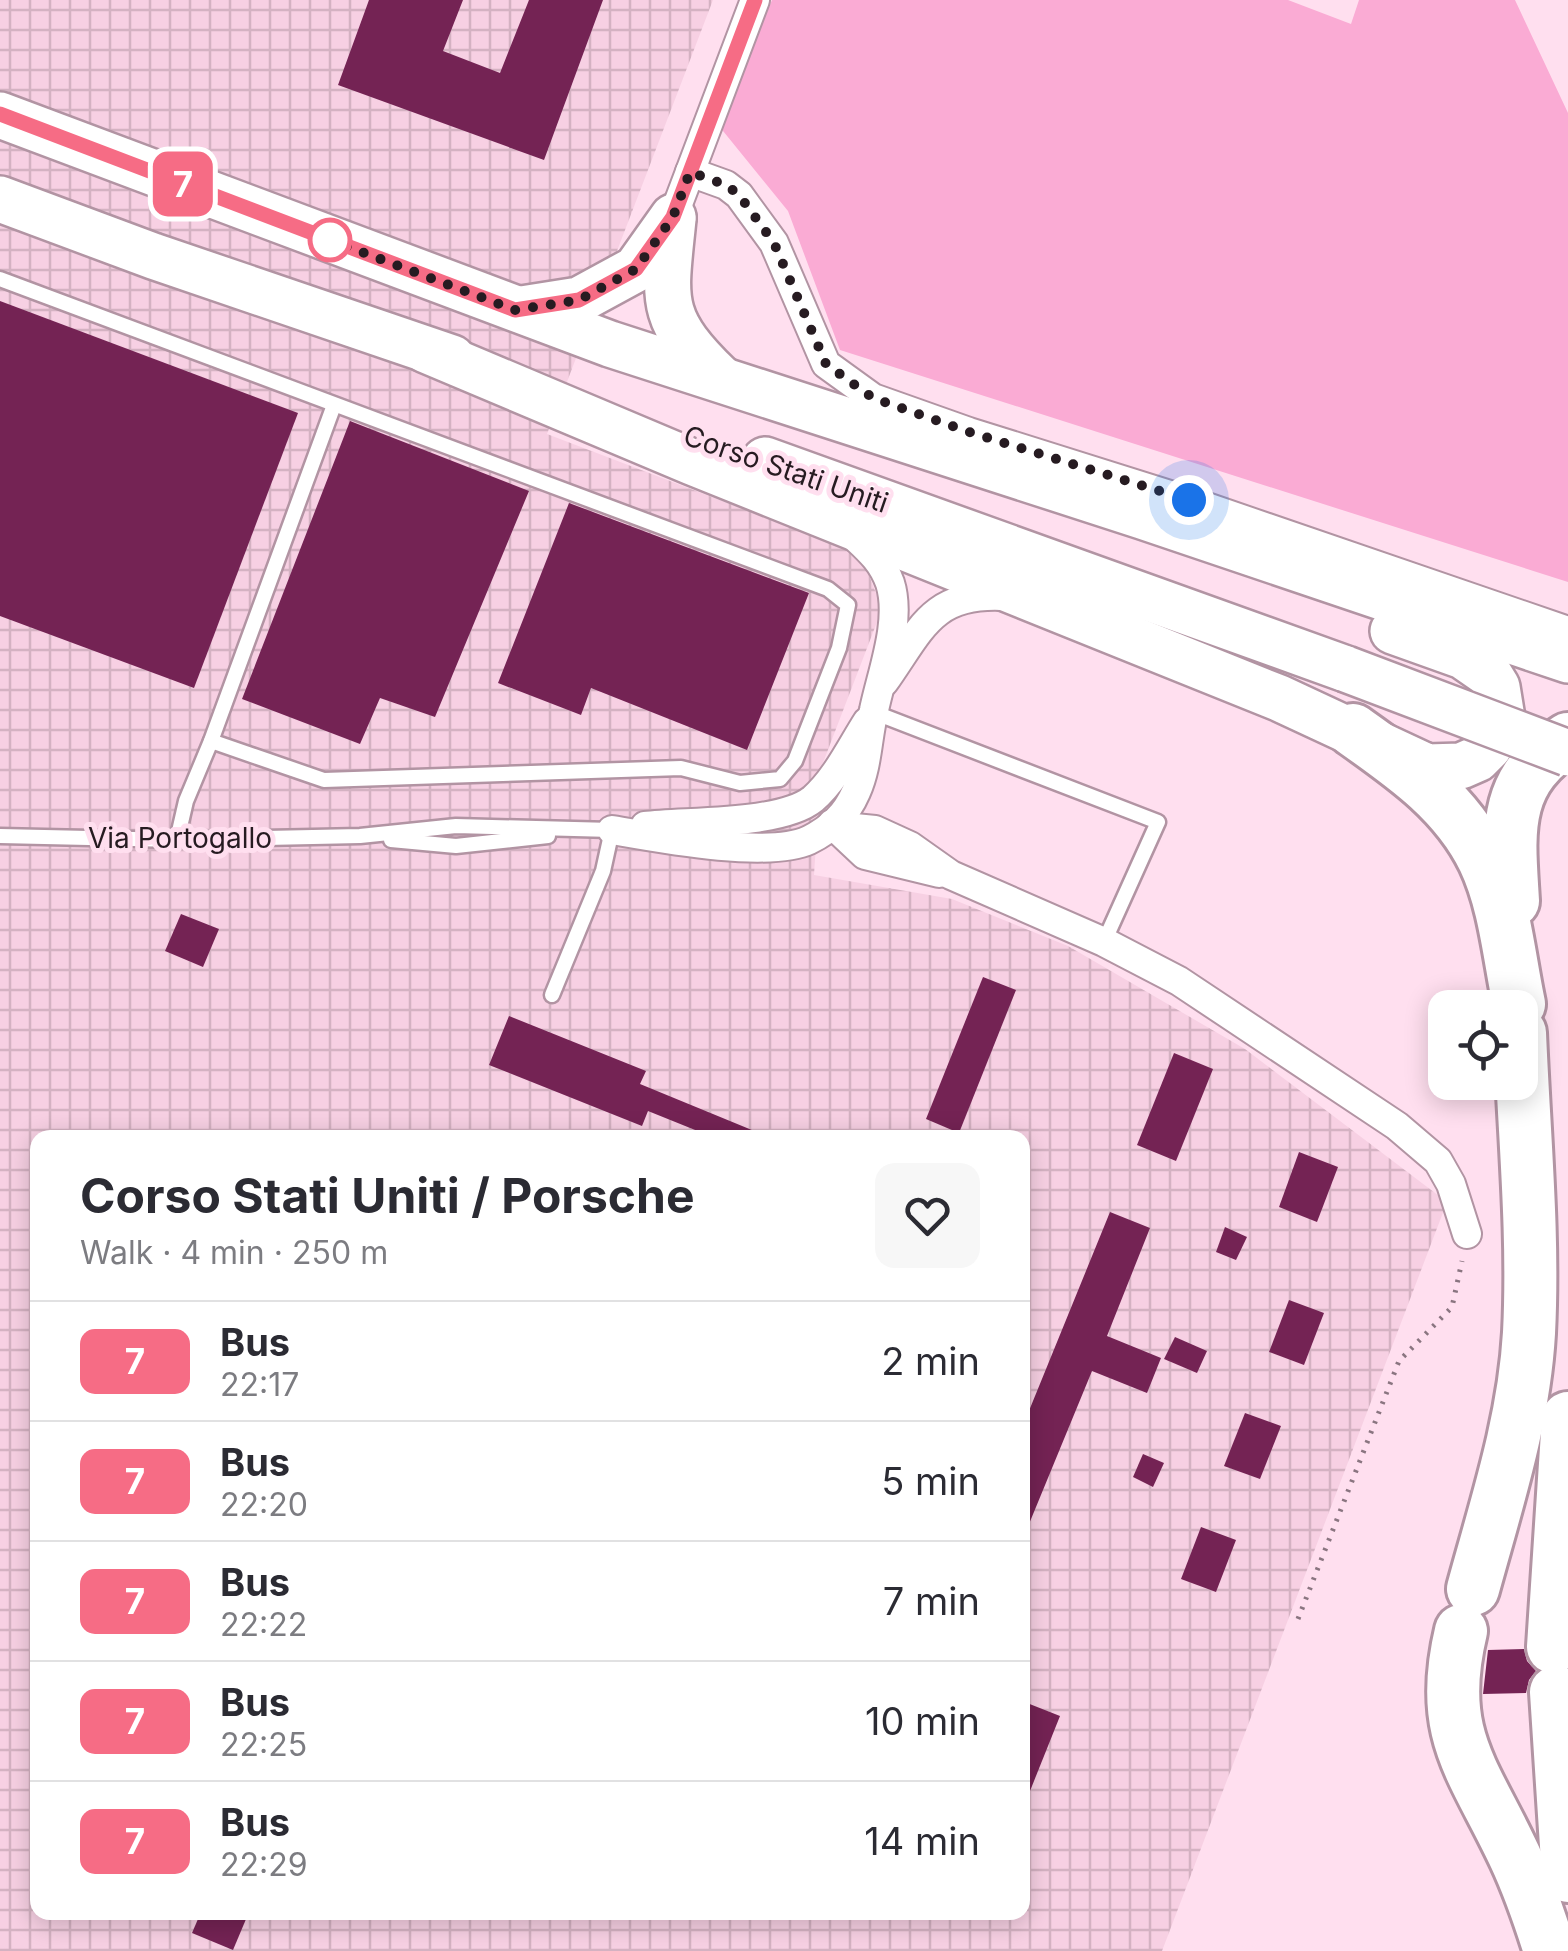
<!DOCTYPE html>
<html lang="en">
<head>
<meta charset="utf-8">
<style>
	body { margin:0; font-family:Inter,sans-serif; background:#f7f7f7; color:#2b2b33; height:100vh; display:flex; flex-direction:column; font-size:38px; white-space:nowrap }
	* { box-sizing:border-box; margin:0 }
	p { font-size:32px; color:#7c7c81 }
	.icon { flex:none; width:55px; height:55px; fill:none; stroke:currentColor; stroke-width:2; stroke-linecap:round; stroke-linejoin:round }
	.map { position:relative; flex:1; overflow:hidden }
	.details { position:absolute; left:30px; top:1130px; width:1000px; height:790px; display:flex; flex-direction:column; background:#fff; border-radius:20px; box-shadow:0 5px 25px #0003 }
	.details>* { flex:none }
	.badge { padding:0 20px; border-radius:15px; font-size:35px; line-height:65px }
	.tools { position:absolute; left:1428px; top:990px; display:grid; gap:20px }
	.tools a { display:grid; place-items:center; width:110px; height:110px; border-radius:20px; background:#fff; box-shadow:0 5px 25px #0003; font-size:50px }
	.you { position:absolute; width:50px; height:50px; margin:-25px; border:8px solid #fff; border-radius:50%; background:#1a73e8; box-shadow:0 0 0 15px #1a73e833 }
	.map>.badge { position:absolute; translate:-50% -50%; box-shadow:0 0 0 5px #fff }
	.round { display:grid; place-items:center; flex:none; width:105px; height:105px; border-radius:20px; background:#f7f7f7 }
	.overview { display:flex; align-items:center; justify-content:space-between; height:170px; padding:0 50px }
	h1 { font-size:48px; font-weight:700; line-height:75px }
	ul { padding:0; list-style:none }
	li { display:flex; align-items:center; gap:30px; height:120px; padding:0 50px; border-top:2px solid #e1e1e2 }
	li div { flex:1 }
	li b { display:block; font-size:38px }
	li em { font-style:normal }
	li .badge { min-width:110px; font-weight:700; text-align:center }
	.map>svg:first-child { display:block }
</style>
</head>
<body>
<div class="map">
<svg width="1568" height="1951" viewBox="0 0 1568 1951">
	<defs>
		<pattern id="industrial-grid" width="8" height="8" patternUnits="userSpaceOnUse" patternTransform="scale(2.5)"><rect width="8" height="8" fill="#f7d0e3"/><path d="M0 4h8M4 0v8" fill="none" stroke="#d4b2c2"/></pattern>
	</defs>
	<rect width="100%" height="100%" fill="#ffdfef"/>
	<path fill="url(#industrial-grid)" fill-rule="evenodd" d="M0,0H713L547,434L861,554L882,609L821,768L814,875L952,899L1068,946L1245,1049L1447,1202L1162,1951H0ZM38,1138H1022V1912H38Z"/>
	<polygon fill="#faabd4" points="772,0 1288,0 1351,24 1359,0 1515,0 1568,113 1568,582 840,350 788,211 719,126"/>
	<g fill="#742354">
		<polygon points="369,0 463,0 443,51 500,73 529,0 603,0 544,160 338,85"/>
		<polygon points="0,301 298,413 194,688 0,616"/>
		<polygon points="350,421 529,491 435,717 380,698 360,744 242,699"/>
		<polygon points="569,503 809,593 747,750 591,688 581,715 498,683"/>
		<polygon points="181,914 219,929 203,967 165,951"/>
		<polygon points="983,977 1016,990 959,1133 926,1119"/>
		<polygon points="509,1016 646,1071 640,1084 771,1138 715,1138 648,1111 642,1126 489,1065"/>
		<polygon points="1174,1053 1213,1069 1176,1161 1137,1145"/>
		<polygon points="1299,1152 1338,1167 1317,1222 1279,1207"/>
		<polygon points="1110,1212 1150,1228 1107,1336 1161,1358 1147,1393 1092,1371 1022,1541 1022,1428"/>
		<polygon points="1225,1227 1247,1237 1236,1260 1216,1252"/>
		<polygon points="1289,1300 1324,1313 1304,1365 1269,1352"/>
		<polygon points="1175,1337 1207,1351 1197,1373 1164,1359"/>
		<polygon points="1245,1413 1281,1426 1260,1479 1224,1466"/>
		<polygon points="1143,1454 1164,1463 1153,1487 1133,1477"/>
		<polygon points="1201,1527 1236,1540 1216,1592 1181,1579"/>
		<polygon points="1524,1649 1527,1661 1536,1671 1529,1680 1526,1693 1483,1694 1488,1650"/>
		<polygon points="1022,1701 1060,1716 1024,1806 1022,1806"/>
		<polygon points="201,1912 249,1912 233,1950 192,1933"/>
	</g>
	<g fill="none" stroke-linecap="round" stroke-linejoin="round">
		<g stroke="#b294a3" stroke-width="19">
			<g id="lane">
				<polyline points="0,279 828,589 848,605 839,648 795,761 780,779 740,783 681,768 324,780 211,741"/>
				<polyline points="873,712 1158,822 1104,942"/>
				<polyline points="0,836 177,840 360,836 456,826 612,830"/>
				<polyline points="177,840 186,801 211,741 334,405"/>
				<polyline points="391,840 456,846 548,836"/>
				<polyline points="552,995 603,871 612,830"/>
			</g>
		</g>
		<g stroke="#b294a3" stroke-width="32">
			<g id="street">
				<polyline points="690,172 726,185 739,195 774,243 826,364 873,398 969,432 1189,501 1568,631"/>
				<polyline points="673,217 755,0"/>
				<path d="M884,682C921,630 931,593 1002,596"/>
				<polyline points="832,824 865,855 939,873"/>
				<path d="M645,826C688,821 781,825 813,799C836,779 851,747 867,722"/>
				<polyline points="834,826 875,830 910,846 951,875 1104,942 1179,981 1397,1126 1438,1161 1451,1184 1467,1234"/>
				<path d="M612,830C658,838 768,859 809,840C831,829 846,815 856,792C868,765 867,738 874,710C882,672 902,621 890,583C882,561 869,550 853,535"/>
			</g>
		</g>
		<g stroke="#b294a3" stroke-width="50">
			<g id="primary">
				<polyline points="0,115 610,344 1142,516 1568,660"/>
				<polyline points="0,199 153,256 452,358"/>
				<path d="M673,219C665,300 657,317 719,377"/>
				<polyline points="522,309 579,300 636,269 673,217"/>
				<polyline points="426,350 692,462 1279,698 1427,767 1461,766 1477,759 1489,747 1502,718 1497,687 1489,674 1463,656 1393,631"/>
				<polyline points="765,460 1346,669"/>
			</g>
		</g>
		<g stroke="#b294a3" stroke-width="58">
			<g id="highway">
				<path d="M1353,730C1404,766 1456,802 1484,860C1505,904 1509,957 1519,1004"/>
				<path d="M1513,901C1509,833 1501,781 1568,739"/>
				<path d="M1473,1589C1496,1505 1524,1421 1529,1333C1534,1234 1524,1133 1520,1033"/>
				<path d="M1461,1631C1436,1735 1474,1769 1515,1857C1529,1887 1540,1919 1550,1951"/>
				<polyline points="1553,1647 1568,1418"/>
				<polyline points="1556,1692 1568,1876"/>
			</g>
		</g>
		<polyline stroke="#8a7580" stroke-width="5" stroke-dasharray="2.5 8" stroke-linecap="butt" points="1298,1619 1399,1361 1452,1307 1462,1261"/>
		<use href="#lane" stroke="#fff" stroke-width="14"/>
		<use href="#street" stroke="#fff" stroke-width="28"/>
		<use href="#primary" stroke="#fff" stroke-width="45"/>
		<use href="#highway" stroke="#fff" stroke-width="52"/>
		<g stroke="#b294a3" stroke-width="50" stroke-linecap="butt">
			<polyline id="primary-bridge" points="1346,669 1568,753"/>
		</g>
		<use href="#primary-bridge" stroke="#fff" stroke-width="45"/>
	</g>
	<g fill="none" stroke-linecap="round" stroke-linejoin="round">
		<g stroke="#fff" stroke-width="22">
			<polyline id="line" points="0,114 515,310 579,300 636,269 673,217 755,0"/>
		</g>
		<use href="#line" stroke="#f66c85" stroke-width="15"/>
		<polyline stroke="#261b21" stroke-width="10" stroke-dasharray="0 18" points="330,240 515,310 579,300 636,269 673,217 690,172 726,185 739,195 774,243 826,364 873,398 969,432 1189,500"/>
	</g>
	<circle fill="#fff" stroke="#f66c85" stroke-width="5" cx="330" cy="240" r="20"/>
	<g text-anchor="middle" stroke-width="10" stroke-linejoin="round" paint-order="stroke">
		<g font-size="28" fill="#261b21" stroke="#ffdfef">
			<text transform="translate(786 469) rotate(19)" y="10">Corso Stati Uniti</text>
			<text x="180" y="848">Via Portogallo</text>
		</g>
	</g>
</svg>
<div class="tools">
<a><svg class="icon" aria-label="locate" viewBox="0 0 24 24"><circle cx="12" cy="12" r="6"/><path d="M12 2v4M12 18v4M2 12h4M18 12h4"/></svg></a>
</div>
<div class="you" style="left:1189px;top:500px"></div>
<b class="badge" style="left:183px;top:184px;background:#f66c85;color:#fff">7</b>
<section class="details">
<div class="overview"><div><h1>Corso Stati Uniti / Porsche</h1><p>Walk · 4 min · 250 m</p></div><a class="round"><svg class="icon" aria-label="heart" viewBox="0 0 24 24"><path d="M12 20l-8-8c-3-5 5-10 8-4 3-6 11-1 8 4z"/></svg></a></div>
<ul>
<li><span class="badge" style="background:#f66c85;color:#fff">7</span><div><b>Bus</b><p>22:17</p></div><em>2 min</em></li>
<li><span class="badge" style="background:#f66c85;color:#fff">7</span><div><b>Bus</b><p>22:20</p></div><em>5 min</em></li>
<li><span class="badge" style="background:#f66c85;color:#fff">7</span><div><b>Bus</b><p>22:22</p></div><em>7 min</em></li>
<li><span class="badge" style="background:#f66c85;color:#fff">7</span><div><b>Bus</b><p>22:25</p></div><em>10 min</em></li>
<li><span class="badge" style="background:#f66c85;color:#fff">7</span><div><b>Bus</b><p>22:29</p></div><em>14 min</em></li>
</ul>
</section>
</div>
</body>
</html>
